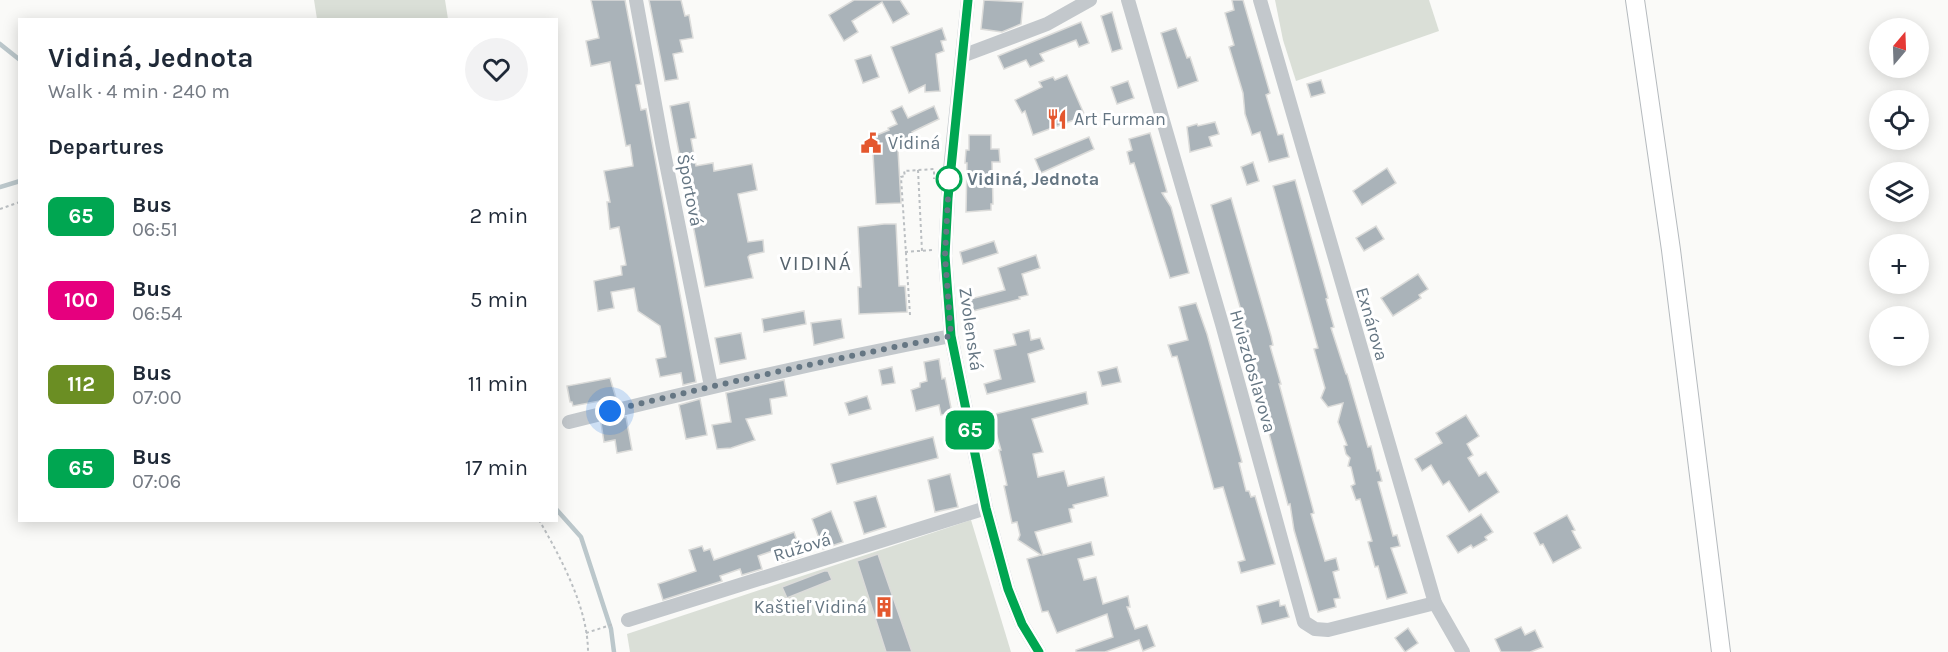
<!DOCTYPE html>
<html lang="en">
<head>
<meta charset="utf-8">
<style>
	body { margin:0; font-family:Karla,sans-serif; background:#f2f2f3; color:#1f2937; height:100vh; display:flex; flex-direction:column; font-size:22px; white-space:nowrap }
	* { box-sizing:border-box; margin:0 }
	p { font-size:20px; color:#747a83 }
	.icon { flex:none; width:33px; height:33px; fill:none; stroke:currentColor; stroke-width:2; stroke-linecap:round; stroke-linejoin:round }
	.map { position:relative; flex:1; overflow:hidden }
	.panel { position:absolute; left:18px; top:18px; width:540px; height:504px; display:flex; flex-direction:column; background:#fff; border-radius:0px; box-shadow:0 3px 15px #0003 }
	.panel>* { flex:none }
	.badge { padding:0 12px; border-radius:9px; font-size:21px; line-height:39px }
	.needle { width:39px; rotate:19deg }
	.fabs { position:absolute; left:1869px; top:18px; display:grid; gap:12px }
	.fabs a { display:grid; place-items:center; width:60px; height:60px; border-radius:50%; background:#fff; box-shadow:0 3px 15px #0003; font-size:30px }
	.you { position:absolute; width:30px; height:30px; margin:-15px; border:4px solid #fff; border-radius:50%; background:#1a73e8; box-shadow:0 0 0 9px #1a73e833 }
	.map>.badge { position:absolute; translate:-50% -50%; box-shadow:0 0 0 3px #fff }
	h2 { padding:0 30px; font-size:22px; line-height:54px }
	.round { display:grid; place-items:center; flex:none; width:63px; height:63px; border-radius:32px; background:#f2f2f3 }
	.head { display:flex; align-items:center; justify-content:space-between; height:102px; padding:0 30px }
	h1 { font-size:28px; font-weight:700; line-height:45px }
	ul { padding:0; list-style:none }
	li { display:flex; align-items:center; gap:18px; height:84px; padding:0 30px }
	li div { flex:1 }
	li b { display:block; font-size:22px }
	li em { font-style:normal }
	li .badge { min-width:66px; font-weight:700; text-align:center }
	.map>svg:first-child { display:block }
</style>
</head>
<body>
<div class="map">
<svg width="1948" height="652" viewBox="0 0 1948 652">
	<rect width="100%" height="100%" fill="#fafaf8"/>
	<g fill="#dadfd7">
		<polygon points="314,0 445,0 448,19 317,19"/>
		<polygon points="1275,0 1429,0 1439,31 1296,81 1283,40"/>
		<polygon points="971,520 1011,652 630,652 627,634"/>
	</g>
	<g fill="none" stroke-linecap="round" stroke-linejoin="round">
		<g stroke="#bbc7cb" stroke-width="4.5">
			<polyline points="0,44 20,60"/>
			<polyline points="0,187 20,181"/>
			<polyline points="556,509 581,537 611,629 614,652"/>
		</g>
	</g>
	<g fill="#aab3b9" stroke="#dcdcda" stroke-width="1.5">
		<polygon points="591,0 625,0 641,84 636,85 641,110 646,109 696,382 683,385 681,373 660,377 656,359 666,357 660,326 638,311 634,288 611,292 614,308 598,311 594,281 622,275 621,266 626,265 619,227 610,229 607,202 610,202 604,171 633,166 630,145 626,146 610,62 591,66 586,41 599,38"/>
		<polygon points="649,0 681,0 685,16 689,15 693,38 680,40 683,52 673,54 678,79 665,81"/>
		<polygon points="854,0 900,0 909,14 893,23 882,2 852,21 858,32 844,41 829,15"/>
		<polygon points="984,0 1023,2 1021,24 1002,32 981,29"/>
		<polygon points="1232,0 1243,0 1270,93 1266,95 1278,135 1283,134 1289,157 1269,162 1260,132 1252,135 1245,114 1243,93 1229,47 1234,45 1225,13 1234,10"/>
		<polygon points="1112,12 1122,49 1112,52 1101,16"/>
		<polygon points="1081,22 1089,43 1079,47 1076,40 1040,54 1044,61 1030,67 1026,60 1004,69 998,56"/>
		<polygon points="942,28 946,40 941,41 944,51 936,54 940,91 925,92 925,85 909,93 891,47"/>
		<polygon points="1176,28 1187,58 1190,57 1198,81 1178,88 1161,33"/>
		<polygon points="871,55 879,77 863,83 855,60"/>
		<polygon points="1067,75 1085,116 1033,135 1025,111 1022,113 1015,100 1042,87 1039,82 1053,77 1055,80"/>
		<polygon points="1321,80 1325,93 1311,97 1307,84"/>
		<polygon points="1128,81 1134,98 1117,104 1111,87"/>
		<polygon points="689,102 696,138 691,139 696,166 713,163 714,171 752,164 757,190 738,194 748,242 763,240 764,252 750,255 748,257 753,278 705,287 670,106"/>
		<polygon points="902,106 908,118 934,106 939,119 912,132 916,144 898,150 901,203 876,204 872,137 889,130 888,128 897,124 891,111"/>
		<polygon points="1215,122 1219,134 1209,137 1212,146 1190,152 1187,127 1197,124 1198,126"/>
		<polygon points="1150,133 1167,192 1162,193 1171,207 1189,273 1170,278 1134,163 1130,164 1127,152 1132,150 1129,139"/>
		<polygon points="969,135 991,135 991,149 999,149 1000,162 992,162 993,204 991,204 991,210 966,212 967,163 965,163 966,150 969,150"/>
		<polygon points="1089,137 1094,149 1041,173 1035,159"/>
		<polygon points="1253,162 1259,181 1247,185 1241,167"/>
		<polygon points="1387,168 1396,183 1362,205 1353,191"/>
		<polygon points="1295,180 1328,298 1326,299 1334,327 1331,328 1346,374 1347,374 1368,447 1371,446 1377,471 1379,470 1382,481 1378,482 1393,536 1397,535 1400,546 1391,548 1407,593 1387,599 1378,566 1375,567 1368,542 1372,541 1360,499 1356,500 1351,486 1355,484 1351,467 1348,466 1350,458 1346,454 1344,446 1347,445 1338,422 1343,403 1328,407 1321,398 1325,388 1314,349 1318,348 1273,186"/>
		<polygon points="1231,198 1271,336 1273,345 1270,346 1281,384 1279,384 1314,513 1311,514 1325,561 1336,558 1339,570 1333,572 1340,598 1334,599 1336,607 1318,612 1294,530 1290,504 1288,505 1262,407 1253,364 1256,363 1211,205"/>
		<polygon points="884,224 896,224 899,286 905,286 907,312 859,314 858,287 861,287 858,227"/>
		<polygon points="1376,226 1384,239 1364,251 1356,238"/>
		<polygon points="994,241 998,253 963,264 960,252"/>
		<polygon points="1036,255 1040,268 1022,274 1028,295 1019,297 1020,299 969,312 967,300 1005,290 998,268"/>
		<polygon points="1418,274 1428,289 1419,295 1421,298 1393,316 1381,298"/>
		<polygon points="1196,303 1207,334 1242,462 1239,463 1246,491 1249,491 1251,497 1255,496 1275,564 1241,573 1238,562 1245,560 1223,487 1214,489 1177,356 1172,357 1168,345 1188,340 1179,307"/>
		<polygon points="804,311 806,324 764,332 762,319"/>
		<polygon points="841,319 844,338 814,345 811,323"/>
		<polygon points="1029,330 1031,340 1040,338 1044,349 1028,354 1035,382 987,394 984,384 1001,379 994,350 1016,345 1013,334"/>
		<polygon points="741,333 746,359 720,364 715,338"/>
		<polygon points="939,359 942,379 945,378 952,413 941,415 939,405 916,411 911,390 920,387 920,383 927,381 924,362"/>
		<polygon points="892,367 895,383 882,385 879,370"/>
		<polygon points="1117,367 1121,382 1102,386 1098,372"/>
		<polygon points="610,378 616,398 573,406 572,402 570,402 567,386"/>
		<polygon points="784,380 787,396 770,399 772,414 746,419 755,440 731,448 717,449 712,425 731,422 726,393"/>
		<polygon points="1086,392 1088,404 1032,419 1043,452 1033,454 1038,477 1064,471 1068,486 1104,477 1108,496 1073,505 1074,508 1069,509 1072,522 1035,532 1043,555 1091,542 1094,555 1078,559 1084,580 1096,577 1103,604 1128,596 1130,607 1127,607 1135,629 1147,625 1155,646 1143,651 1139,640 1105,652 1076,652 1076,650 1113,637 1107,614 1057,633 1048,611 1042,612 1027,559 1041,555 1018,540 1020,535 1017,522 1012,523 1004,486 1007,485 999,450 1001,450 991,415"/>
		<polygon points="867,396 871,409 849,415 845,403"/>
		<polygon points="700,399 707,435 686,439 679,405"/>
		<polygon points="1466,415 1479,436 1467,444 1473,455 1468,458 1479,476 1486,472 1499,492 1469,512 1449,481 1443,485 1431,465 1422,471 1415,459 1442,443 1436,433"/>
		<polygon points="626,417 632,450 617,453 615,440 604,442 601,423"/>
		<polygon points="933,437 938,458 837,484 831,464"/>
		<polygon points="950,474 958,507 935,512 928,480"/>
		<polygon points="876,496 886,527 864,534 854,502"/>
		<polygon points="831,511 843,542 823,549 812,519"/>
		<polygon points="1481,514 1493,532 1485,537 1487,540 1473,548 1471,545 1458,553 1447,536"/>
		<polygon points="1567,515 1575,530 1572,531 1581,548 1553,563 1543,544 1540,545 1534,533"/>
		<polygon points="794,532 802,556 782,562 778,549 758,556 762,569 742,575 740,569 720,576 722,581 663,600 658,584 696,571 689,550 702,546 704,551 710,549 714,560"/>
		<polygon points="878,554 912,652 886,652 857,561"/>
		<polygon points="824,571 828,571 832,580 787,598 782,587"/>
		<polygon points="1279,600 1280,606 1285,605 1289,617 1262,624 1257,606"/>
		<polygon points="1521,627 1525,635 1535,630 1543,647 1530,652 1501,652 1495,639"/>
		<polygon points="1408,628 1418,643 1405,652 1395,638"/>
	</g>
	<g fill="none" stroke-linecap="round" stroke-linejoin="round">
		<g stroke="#b5babe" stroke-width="20">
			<polyline id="major" points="1635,0 1671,250 1721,652"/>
		</g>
		<g stroke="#bbbfc2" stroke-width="2" stroke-dasharray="3 3" stroke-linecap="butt">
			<polyline points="918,170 922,251"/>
			<polyline points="0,209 20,202"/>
			<polyline points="905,252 932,250"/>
			<polyline points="910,315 901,177 905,176 904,171 934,169 934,179"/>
			<path d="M539,520C561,558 588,608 588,652"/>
			<polyline points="586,633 614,624"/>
		</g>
		<g stroke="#c3c8cc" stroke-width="14">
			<polyline points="636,0 663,148 711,386"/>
			<polyline points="968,0 949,179 945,256 951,336 986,508 1008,589 1022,624 1039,652"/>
			<polyline points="1128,0 1222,324 1304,622 1315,629 1328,630 1435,603"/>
			<polyline points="1260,0 1435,603 1463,652"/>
			<polyline points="962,56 1047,24 1090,0"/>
			<path d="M569,422C696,390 823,361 951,336"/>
			<polyline points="628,620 986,508"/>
		</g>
		<use href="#major" stroke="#fff" stroke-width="18"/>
	</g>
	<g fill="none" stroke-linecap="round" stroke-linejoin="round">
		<g stroke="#fff" stroke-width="14">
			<polyline id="line" points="968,0 948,198 945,256 951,336 986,508 1008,589 1022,624 1039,652"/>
		</g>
		<use href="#line" stroke="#00a651" stroke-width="9"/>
		<path stroke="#657683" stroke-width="6" stroke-dasharray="0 10.8" d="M610,411C723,383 836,358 951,336L945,256L949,179"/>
	</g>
	<defs>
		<g id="restaurant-bare" transform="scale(1.62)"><path d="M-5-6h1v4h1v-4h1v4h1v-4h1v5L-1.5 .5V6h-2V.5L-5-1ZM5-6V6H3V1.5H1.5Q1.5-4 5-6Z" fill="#e4572e" stroke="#fff" stroke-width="2.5" paint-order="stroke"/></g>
		<g id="civic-bare" transform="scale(1.62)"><path d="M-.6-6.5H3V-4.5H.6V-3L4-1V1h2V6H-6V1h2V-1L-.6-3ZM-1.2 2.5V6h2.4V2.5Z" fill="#e4572e" stroke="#fff" stroke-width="2.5" paint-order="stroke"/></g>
		<g id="building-bare" transform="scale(1.62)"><path d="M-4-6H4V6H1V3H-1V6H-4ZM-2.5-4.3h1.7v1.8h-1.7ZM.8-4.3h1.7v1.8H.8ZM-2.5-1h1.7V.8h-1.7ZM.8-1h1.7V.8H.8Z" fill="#e4572e" stroke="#fff" stroke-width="2.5" paint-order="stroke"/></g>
	</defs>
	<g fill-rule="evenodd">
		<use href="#restaurant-bare" x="1057" y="119"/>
		<use href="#civic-bare" x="871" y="143"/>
		<use href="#building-bare" x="884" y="607"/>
	</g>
	<circle fill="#fff" stroke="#00a651" stroke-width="3" cx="949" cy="179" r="12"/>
	<g text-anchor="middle" stroke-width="6" stroke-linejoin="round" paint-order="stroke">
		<g font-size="18" fill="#657683" stroke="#fff" text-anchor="start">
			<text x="1074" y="125">Art Furman</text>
			<text x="888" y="149">Vidiná</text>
			<text x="867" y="613" text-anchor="end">Kaštieľ Vidiná</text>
		</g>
		<g font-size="18" font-weight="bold" fill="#657683" stroke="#fff" text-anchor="start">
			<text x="967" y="185">Vidiná, Jednota</text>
		</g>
		<g font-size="18" fill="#657683" stroke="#fff">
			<text transform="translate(690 190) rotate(79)" y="6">Športová</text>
			<text transform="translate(1372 324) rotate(74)" y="6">Exnárova</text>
			<text transform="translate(971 329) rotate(82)" y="6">Zvolenská</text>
			<text transform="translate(1253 371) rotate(74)" y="6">Hviezdoslavova</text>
			<text transform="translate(802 547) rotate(-17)" y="6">Ružová</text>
		</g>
		<g font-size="21" letter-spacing="1.5" fill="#57646e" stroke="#fff">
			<text x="816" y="270">VIDINÁ</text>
		</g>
	</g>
</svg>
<div class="fabs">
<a><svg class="needle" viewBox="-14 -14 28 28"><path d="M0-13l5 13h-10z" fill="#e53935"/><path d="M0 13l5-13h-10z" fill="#747a83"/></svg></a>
<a><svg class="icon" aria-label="locate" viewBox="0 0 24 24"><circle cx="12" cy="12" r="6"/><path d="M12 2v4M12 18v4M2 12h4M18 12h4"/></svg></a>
<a><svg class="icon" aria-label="layers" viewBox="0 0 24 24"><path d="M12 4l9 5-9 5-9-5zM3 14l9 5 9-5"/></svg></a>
<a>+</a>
<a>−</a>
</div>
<div class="you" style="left:610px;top:411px"></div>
<b class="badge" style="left:970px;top:430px;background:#00a651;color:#fff">65</b>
<section class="panel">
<div class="head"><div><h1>Vidiná, Jednota</h1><p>Walk · 4 min · 240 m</p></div><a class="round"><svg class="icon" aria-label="heart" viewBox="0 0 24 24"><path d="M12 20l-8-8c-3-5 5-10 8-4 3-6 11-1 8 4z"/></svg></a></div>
<h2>Departures</h2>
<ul>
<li><span class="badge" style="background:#00a651;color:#fff">65</span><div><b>Bus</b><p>06:51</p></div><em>2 min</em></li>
<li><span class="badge" style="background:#e6007e;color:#fff">100</span><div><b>Bus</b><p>06:54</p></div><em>5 min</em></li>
<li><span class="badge" style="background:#6b8e23;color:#fff">112</span><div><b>Bus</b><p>07:00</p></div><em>11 min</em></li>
<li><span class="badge" style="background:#00a651;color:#fff">65</span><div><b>Bus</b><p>07:06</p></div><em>17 min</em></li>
</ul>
</section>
</div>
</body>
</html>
